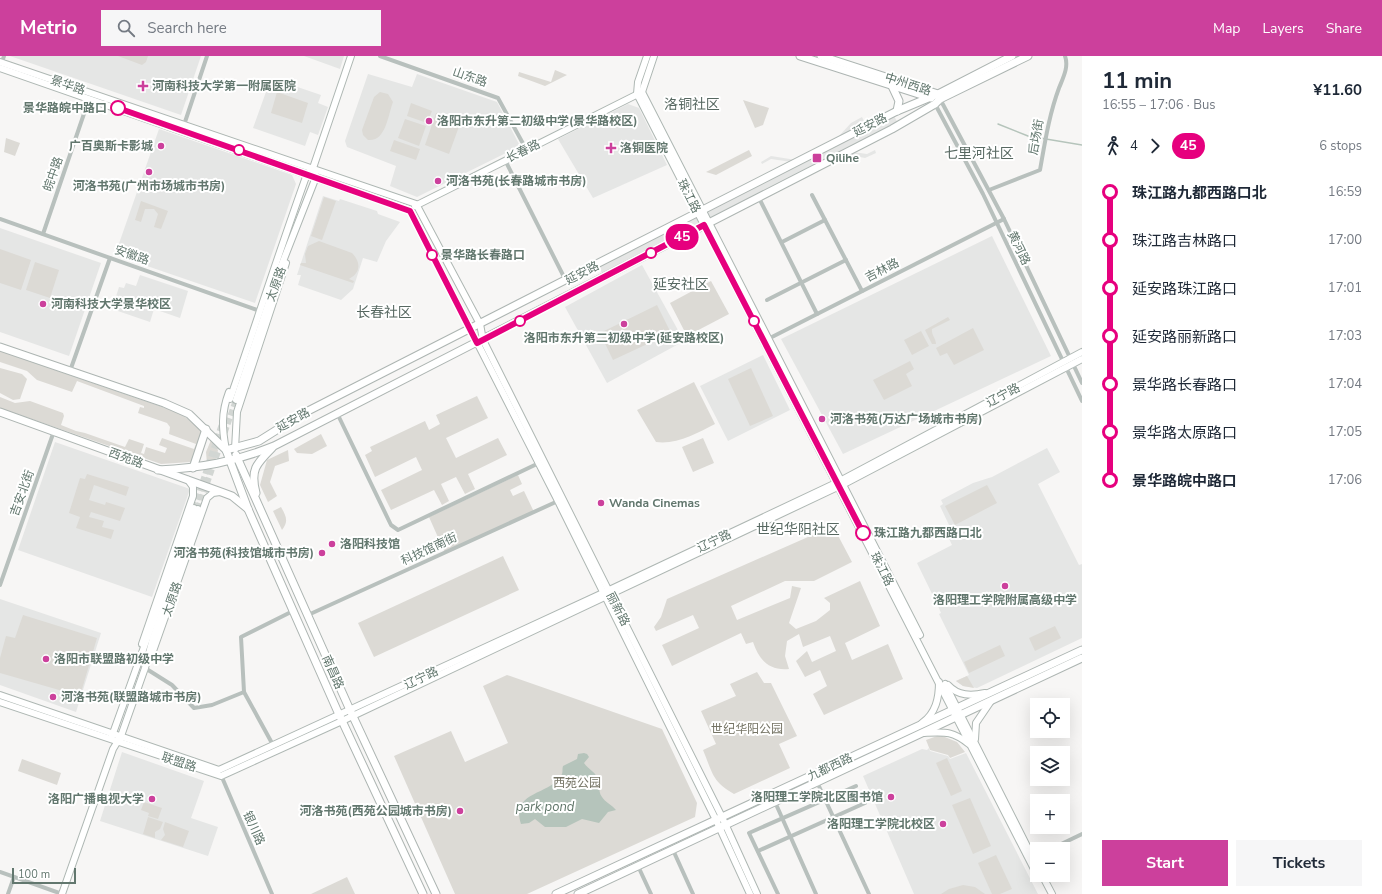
<!DOCTYPE html>
<html lang="en">
<head>
<meta charset="utf-8">
<style>
	body { margin:0; font-family:"Nunito Sans","Noto Sans SC",sans-serif; background:#f6f6f7; color:#1f2937; height:100vh; display:flex; flex-direction:column; font-size:15px; white-space:nowrap }
	* { box-sizing:border-box; margin:0 }
	p { font-size:13px; color:#747a83 }
	.icon { flex:none; width:22px; height:22px; fill:none; stroke:currentColor; stroke-width:2; stroke-linecap:round; stroke-linejoin:round }
	.map { position:relative; flex:1; overflow:hidden }
	.side { display:flex; flex-direction:column; background:#fff; width:300px }
	.side>* { flex:none }
	.badge { padding:0 8px; border-radius:13px; font-size:14px; line-height:26px }
	.fabs { position:absolute; left:1030px; top:642px; display:grid; gap:8px }
	.fabs a { display:grid; place-items:center; width:40px; height:40px; border-radius:0px; background:#fff; box-shadow:0 4px 16px #0002; font-size:20px }
	.scale { position:absolute; left:12px; bottom:10px; width:64px; box-sizing:border-box; padding-left:4px; border:2px solid #62776e; border-top:0; font-size:11px; line-height:14px; white-space:nowrap; color:#62776e; -webkit-text-stroke:3px #fff; paint-order:stroke }
	.map>.badge { position:absolute; translate:-50% -50%; box-shadow:0 0 0 2px #fff }
	.legs { display:flex; align-items:center; gap:6px; height:44px; padding:0 20px; font-size:13px }
	.legs p { margin-inline-start:auto }
	.head { display:flex; align-items:center; justify-content:space-between; height:68px; padding:0 20px }
	h1 { font-size:22px; font-weight:700; line-height:30px }
	.primary-button { display:flex; gap:8px; margin-top:auto; padding:8px 20px }
	.primary-button a { flex:1; height:46px; border-radius:0px; background:#cc409c; color:#fff; font-size:16px; font-weight:700; line-height:46px; text-align:center }
	.primary-button a+a { background:#f6f6f7; color:#1f2937 }
	ul { padding:0 20px; list-style:none }
	li { display:flex; align-items:center; gap:14px; height:48px; font-size:15px }
	li i { display:grid; place-items:center; width:6px; height:100%; margin:0 5px; background:currentColor }
	li i::after { content:''; width:10px; height:10px; margin:-5px; border:3px solid; border-radius:50%; background:#fff }
	li p { margin-inline-start:auto }
	li:first-child i { background:linear-gradient(#0000 50%,currentColor 0) }
	li:last-child i { background:linear-gradient(currentColor 50%,#0000 0) }
	header { display:flex; align-items:center; gap:24px; box-sizing:border-box; height:56px; padding:0 20px; background:#cc409c; color:#fff }
	header strong { font-size:19px }
	nav { display:flex; gap:22px; margin-inline-start:auto; font-size:14px }
	.search { width:280px; height:36px; background:#f6f6f7; display:flex; align-items:center; gap:10px; box-sizing:border-box; padding:0 14px; border-radius:0px; color:#747a83; font-size:15px }
	main { display:flex; flex:1; min-height:0 }
	.map>svg:first-child { display:block }
</style>
</head>
<body>
<header>
<strong>Metrio</strong>
<div class="search"><svg class="icon" aria-label="search" viewBox="0 0 24 24"><circle cx="10" cy="10" r="6"/><path d="M15 15l6 6"/></svg>Search here</div>
<nav><a>Map</a><a>Layers</a><a>Share</a></nav>
</header>
<main>
<div class="map">
<svg width="1082" height="838" viewBox="0 0 1082 838">
	<rect width="100%" height="100%" fill="#f7f6f5"/>
	<g fill="#e5e6e5">
		<polygon points="10,0 201,0 181,59"/>
		<polygon points="304,0 344,0 340,13"/>
		<polygon points="368,18 412,31 417,18 497,46 520,90 417,141 390,130 396,110 347,91 345,85"/>
		<polygon points="271,22 321,39 318,47 328,51 318,79 310,76 305,90 253,72"/>
		<polygon points="628,48 639,52 667,109 593,142 558,83"/>
		<polygon points="893,58 899,69 853,96 867,98 875,94 876,97 865,102 849,99 847,96 604,221 598,209 792,106 771,103 762,108 761,106 771,100 796,104 841,84 839,80 851,67 862,61 864,65 853,71 844,80"/>
		<polygon points="159,73 292,119 296,128 255,247 115,199"/>
		<polygon points="323,140 339,145 340,143 377,155 378,158 400,166 386,185 377,206 363,202 353,233 341,244 298,229 301,219 297,219"/>
		<polygon points="0,172 101,207 69,300 0,276"/>
		<polygon points="992,180 1051,300 843,398 781,283"/>
		<polygon points="642,209 684,285 607,327 565,251"/>
		<polygon points="140,219 188,235 180,262 154,253 150,266 112,253 119,231 124,232 126,227 136,230"/>
		<polygon points="763,299 790,354 728,385 700,330"/>
		<polygon points="55,386 190,433 152,541 18,494"/>
		<polygon points="1047,392 1060,416 1038,428 1079,509 1082,508 1082,582 977,632 963,630 956,625 969,619 939,558 941,557 938,550 917,507 952,489 944,472 949,469 940,450 943,448 941,444 973,427 992,421"/>
		<polygon points="0,543 101,577 76,656 0,629"/>
		<polygon points="929,692 930,695 948,700 950,703 966,697 1038,838 914,838 863,720 922,693 927,694"/>
		<polygon points="122,696 204,725 191,762 218,771 208,800 100,765"/>
	</g>
	<g fill="#dcdad5">
		<polygon points="118,0 148,0 146,6 142,9"/>
		<polygon points="555,14 567,19 545,30 518,20 519,16 551,26"/>
		<polygon points="277,36 308,47 302,67 271,57"/>
		<path d="M380,36L388,38L393,46C388,59 386,86 368,84L363,79L362,74L374,41Z"/>
		<polygon points="743,44 769,52 763,69 755,72"/>
		<polygon points="411,47 432,55 427,67 407,60"/>
		<polygon points="436,57 461,65 449,98 425,89"/>
		<polygon points="405,63 426,70 419,90 398,82"/>
		<polygon points="6,82 20,87 15,100 4,96"/>
		<polygon points="394,84 420,93 416,104 390,95"/>
		<polygon points="749,94 752,100 716,119 706,116"/>
		<polygon points="324,141 336,145 322,184 311,180"/>
		<polygon points="141,145 168,155 161,173 154,171 158,158 154,153 145,153 141,166 135,164"/>
		<path d="M319,185L352,197C361,206 361,217 349,223L354,225L353,227L300,209L301,207H306L305,198L308,190Z"/>
		<polygon points="0,193 31,204 21,234 0,227"/>
		<polygon points="35,206 59,214 50,242 26,234"/>
		<polygon points="711,225 729,258 687,280 670,247"/>
		<polygon points="657,249 671,277 613,304 600,277"/>
		<path d="M948,261L950,264L932,273C931,279 936,282 936,288H932L925,274Z"/>
		<polygon points="973,272 984,294 954,309 947,297 940,300 936,292"/>
		<polygon points="921,275 929,290 912,299 904,284"/>
		<polygon points="0,295 180,357 202,374 191,406 161,408 0,352 0,341 15,347 30,345 63,357 64,360 61,369 76,375 85,377 125,391 129,383 144,388 141,397 144,398 146,391 165,397 167,392 159,389 162,382 194,393 196,388 169,378 170,371 167,367 138,357 140,351 144,352 144,350 77,325 72,336 37,324 27,315 0,306"/>
		<polygon points="910,305 914,313 906,318 912,330 884,344 873,324"/>
		<polygon points="0,312 22,318 27,323 20,343 13,344 0,337"/>
		<polygon points="751,312 773,360 750,370 728,323"/>
		<path d="M694,326L715,368C698,377 676,389 656,386L637,354Z"/>
		<polygon points="477,340 488,362 446,382 456,402 498,382 507,399 468,418 475,433 465,438 456,421 441,428 449,445 442,449 434,434 391,454 381,434 422,414 416,401 375,421 365,399 372,395 370,391 425,365 429,374 440,368 436,359"/>
		<polygon points="321,378 327,390 312,398 297,397 294,393"/>
		<polygon points="703,382 714,407 693,416 682,391"/>
		<path d="M211,384L218,394C217,403 215,406 207,408L206,396Z"/>
		<polygon points="288,394 289,405 275,410 270,426 277,440 268,446 260,429 267,404"/>
		<polygon points="87,418 129,431 126,440 94,429 89,444 105,449 106,446 125,452 120,465 91,456 89,461 104,465 102,471 114,474 111,483 76,472 80,461 69,457 80,422 85,423"/>
		<polygon points="518,419 522,428 510,434 513,440 524,435 534,456 445,497 429,461"/>
		<polygon points="987,429 997,447 955,469 945,450"/>
		<path d="M281,451C286,460 289,465 282,474L273,455Z"/>
		<path d="M833,470L852,506L814,525H785L731,550L737,564L790,542L792,530L801,532L789,567L796,573L816,565L830,554V547L824,542L860,525L880,570L845,587L852,604L888,588L903,623L824,659L813,638L827,630L820,614L805,621L796,605L807,595L812,606L836,595L830,580L803,591L799,578L787,585L785,600L789,613C769,615 759,604 753,586L746,588L741,577L672,610L662,589L699,572L693,559L656,575L654,571L661,561L667,543Z"/>
		<polygon points="503,500 519,534 374,601 358,567"/>
		<polygon points="23,559 97,582 80,640 0,617 0,602 6,580 15,582"/>
		<polygon points="1055,570 1061,582 1035,595 1029,582"/>
		<polygon points="1000,589 1005,600 969,617 964,606"/>
		<path d="M757,616L764,627H771L797,680L779,688L790,712L734,738C712,725 713,718 703,694L716,688L701,655L736,640L730,628Z"/>
		<polygon points="507,619 662,673 697,747 695,761 527,838 455,838 394,700 451,675 465,706 508,687 483,630"/>
		<polygon points="967,620 974,632 963,630 956,625"/>
		<polygon points="940,679 957,686 965,696 950,702 948,699 930,694 926,684"/>
		<polygon points="947,702 962,735 951,740 936,707"/>
		<polygon points="22,703 61,717 57,729 18,715"/>
		<polygon points="970,742 991,790 973,798 952,749"/>
		<polygon points="144,746 162,752 158,763 148,760 149,757 141,754"/>
		<polygon points="148,761 163,766 160,773 155,776 155,782 143,778"/>
		<polygon points="165,766 189,775 183,791 161,784 165,779 163,773"/>
		<polygon points="996,799 1012,833 1000,838 992,838 978,807"/>
		<polygon points="347,821 355,838 311,838"/>
		<polygon points="963,829 975,831 985,838 941,838 949,833"/>
	</g>
	<path fill="#b5c4bb" d="M584,697L587,698L589,701L584,707C588,713 597,717 599,725C600,730 598,736 602,741C605,746 612,749 616,754L608,756L599,767L582,763L566,771H545L535,763L529,767L521,768C510,734 551,740 562,718C563,715 562,713 563,710L577,703L578,698Z"/>
	<g fill="none" stroke-linecap="round" stroke-linejoin="round">
		<polyline stroke="#b5c4bb" stroke-width="1.5" points="998,68 1028,80 1082,89"/>
		<g stroke="#d2d6d3" stroke-width="6" stroke-dasharray="6 3" stroke-linecap="butt">
			<polyline points="194,452 223,365"/>
			<polyline points="198,453 236,344"/>
		</g>
		<g stroke="#aeb7b3" stroke-width="8">
			<g id="secondary">
				<polyline points="0,6 416,148 480,268 483,284 722,761 757,838"/>
				<polyline points="0,12 410,155 558,445 716,764 750,838"/>
				<polyline points="642,36 920,579"/>
				<polyline points="637,38 1037,819"/>
				<polyline points="637,38 638,26 647,0"/>
				<polyline points="415,150 642,36 654,0"/>
				<path d="M230,343C256,268 280,193 307,118L313,112L351,0"/>
				<polyline points="236,344 280,213 316,121 315,118"/>
				<polyline points="235,393 237,356 286,207"/>
				<path d="M226,394C222,373 221,357 229,336"/>
				<polyline points="142,588 193,440 193,431 188,424"/>
				<polyline points="152,598 207,442 213,437 220,436"/>
				<polyline points="945,628 1033,802"/>
				<path d="M948,629C958,640 971,640 985,637"/>
				<polyline points="0,639 219,714 603,537 838,426 1082,296"/>
				<polyline points="0,646 221,720 342,665 844,428 1082,303"/>
				<path d="M922,667C936,657 939,642 939,626"/>
				<path d="M924,677C946,676 952,675 969,688"/>
				<polyline points="112,680 194,452"/>
				<polyline points="975,683 976,667 991,645"/>
				<polyline points="1042,819 1052,838"/>
				<polyline points="62,838 113,693 121,680 145,612 153,582 198,453"/>
			</g>
		</g>
		<g stroke="#adb5b2" stroke-width="9">
			<g id="primary">
				<polyline points="800,0 931,42"/>
				<polyline points="821,0 938,38"/>
				<polyline points="892,30 899,45 897,55"/>
				<polyline points="0,291 164,347 189,358 226,394 248,453 337,654 423,838"/>
				<polyline points="0,356 224,437 232,440 248,453"/>
				<polyline points="226,394 259,385 302,358 897,55 938,38 1012,0"/>
				<polyline points="236,399 350,654 436,838"/>
				<polyline points="193,412 206,373"/>
				<path d="M158,414C201,412 234,406 274,390L892,73L935,48L940,43L1028,0"/>
				<path d="M256,437C250,414 256,408 272,392"/>
				<polyline points="556,838 1082,594"/>
				<polyline points="578,838 1082,602"/>
			</g>
		</g>
		<g stroke="#b8c0bd" stroke-width="4">
			<polyline points="380,0 498,42 526,93"/>
			<polyline points="2,6 4,0"/>
			<polyline points="939,41 1004,163 1082,327"/>
			<polyline points="935,48 983,138 1082,345"/>
			<polyline points="182,75 207,0"/>
			<polyline points="505,104 566,225"/>
			<path d="M989,134L1040,114C1045,86 1049,59 1059,32C1063,22 1069,11 1065,0"/>
			<polyline points="812,139 862,235"/>
			<polyline points="759,142 817,258"/>
			<polyline points="0,163 257,254"/>
			<polyline points="43,178 89,43"/>
			<polyline points="782,186 825,164"/>
			<polyline points="767,244 846,204"/>
			<polyline points="768,283 1004,163"/>
			<polyline points="70,315 110,202"/>
			<polyline points="337,357 391,469 398,474 539,407"/>
			<polyline points="0,529 54,375"/>
			<polyline points="308,559 558,445"/>
			<polyline points="145,612 172,629 194,652 212,649 244,636"/>
			<polyline points="273,689 244,636 241,581 293,555"/>
			<polyline points="221,719 272,838"/>
			<polyline points="817,726 869,838"/>
			<polyline points="775,746 816,838"/>
			<polyline points="1056,793 1055,791 1082,778"/>
			<polyline points="673,794 693,838"/>
			<polyline points="758,795 865,747"/>
			<polyline points="638,810 651,838"/>
			<polyline points="0,816 62,838"/>
			<polyline points="8,838 14,821"/>
			<polyline points="778,838 749,777 856,730"/>
		</g>
		<use href="#secondary" stroke="#fff" stroke-width="6"/>
		<use href="#primary" stroke="#fff" stroke-width="7"/>
	</g>
	<g fill="none" stroke-linecap="round" stroke-linejoin="round">
		<g stroke="#fff" stroke-width="9">
			<polyline id="line-1" points="118,52 410,155 477,287 704,169 863,477"/>
		</g>
		<use href="#line-1" stroke="#e6007e" stroke-width="6"/>
	</g>
	<g fill="#cc409c" stroke="#fff" stroke-width="1.5">
		<path d="M141 24h4v4h4v4h-4v4h-4v-4h-4v-4h4z"/>
		<circle cx="429" cy="65" r="4"/>
		<circle cx="161" cy="90" r="4"/>
		<path d="M609 86h4v4h4v4h-4v4h-4v-4h-4v-4h4z"/>
		<rect x="812" y="97" width="10" height="10" rx="2"/>
		<circle cx="149" cy="116" r="4"/>
		<circle cx="438" cy="125" r="4"/>
		<circle cx="43" cy="248" r="4"/>
		<circle cx="624" cy="268" r="4"/>
		<circle cx="822" cy="363" r="4"/>
		<circle cx="601" cy="447" r="4"/>
		<circle cx="332" cy="488" r="4"/>
		<circle cx="322" cy="497" r="4"/>
		<circle cx="1005" cy="530" r="4"/>
		<circle cx="46" cy="603" r="4"/>
		<circle cx="53" cy="641" r="4"/>
		<circle cx="891" cy="741" r="4"/>
		<circle cx="152" cy="743" r="4"/>
		<circle cx="460" cy="755" r="4"/>
		<circle cx="943" cy="768" r="4"/>
	</g>
	<g fill="#fff" stroke="#e6007e" stroke-width="2">
		<circle cx="118" cy="52" r="7"/>
		<circle cx="239" cy="94" r="5"/>
		<circle cx="651" cy="197" r="5"/>
		<circle cx="432" cy="199" r="5"/>
		<circle cx="520" cy="265" r="5"/>
		<circle cx="754" cy="265" r="5"/>
		<circle cx="863" cy="477" r="7"/>
	</g>
	<g text-anchor="middle" stroke-width="4" stroke-linejoin="round" paint-order="stroke">
		<g font-size="12" fill="#62776e" stroke="#fff">
			<text transform="translate(470 21) rotate(19)" y="4">山东路</text>
			<text transform="translate(908 28) rotate(18)" y="4">中州西路</text>
			<text transform="translate(68 29) rotate(19)" y="4">景华路</text>
			<text transform="translate(870 69) rotate(-27)" y="4">延安路</text>
			<text transform="translate(1036 81) rotate(-80)" y="4">后场街</text>
			<text transform="translate(523 95) rotate(-26)" y="4">长春路</text>
			<text transform="translate(53 118) rotate(-71)" y="4">皖中路</text>
			<text transform="translate(689 140) rotate(63)" y="4">珠江路</text>
			<text transform="translate(1019 192) rotate(64)" y="4">黄河路</text>
			<text transform="translate(132 199) rotate(19)" y="4">安徽路</text>
			<text transform="translate(882 214) rotate(-27)" y="4">吉林路</text>
			<text transform="translate(582 217) rotate(-27)" y="4">延安路</text>
			<text transform="translate(276 228) rotate(-70)" y="4">太原路</text>
			<text transform="translate(1003 339) rotate(-28)" y="4">辽宁路</text>
			<text transform="translate(293 364) rotate(-29)" y="4">延安路</text>
			<text transform="translate(126 402) rotate(20)" y="4">西苑路</text>
			<text transform="translate(22 437) rotate(-70)" y="4">吉安北街</text>
			<text transform="translate(714 485) rotate(-25)" y="4">辽宁路</text>
			<text transform="translate(429 493) rotate(-25)" y="4">科技馆南街</text>
			<text transform="translate(882 513) rotate(63)" y="4">珠江路</text>
			<text transform="translate(172 543) rotate(-71)" y="4">太原路</text>
			<text transform="translate(618 553) rotate(63)" y="4">丽新路</text>
			<text transform="translate(333 616) rotate(66)" y="4">南昌路</text>
			<text transform="translate(421 622) rotate(-25)" y="4">辽宁路</text>
			<text transform="translate(179 706) rotate(18)" y="4">联盟路</text>
			<text transform="translate(830 711) rotate(-25)" y="4">九都西路</text>
			<text transform="translate(254 772) rotate(66)" y="4">银川路</text>
		</g>
		<g font-size="12" font-weight="bold" fill="#62776e" stroke="#fff" text-anchor="start">
			<text x="152" y="34">河南科技大学第一附属医院</text>
			<text x="437" y="69">洛阳市东升第二初级中学(景华路校区)</text>
			<text x="153" y="94" text-anchor="end">广百奥斯卡影城</text>
			<text x="620" y="96">洛铜医院</text>
			<text x="826" y="106">Qilihe</text>
			<text x="446" y="129">河洛书苑(长春路城市书房)</text>
			<text x="149" y="134" text-anchor="middle">河洛书苑(广州市场城市书房)</text>
			<text x="51" y="252">河南科技大学景华校区</text>
			<text x="624" y="286" text-anchor="middle">洛阳市东升第二初级中学(延安路校区)</text>
			<text x="830" y="367">河洛书苑(万达广场城市书房)</text>
			<text x="609" y="451">Wanda Cinemas</text>
			<text x="340" y="492">洛阳科技馆</text>
			<text x="314" y="501" text-anchor="end">河洛书苑(科技馆城市书房)</text>
			<text x="1005" y="548" text-anchor="middle">洛阳理工学院附属高级中学</text>
			<text x="54" y="607">洛阳市联盟路初级中学</text>
			<text x="61" y="645">河洛书苑(联盟路城市书房)</text>
			<text x="883" y="745" text-anchor="end">洛阳理工学院北区图书馆</text>
			<text x="144" y="747" text-anchor="end">洛阳广播电视大学</text>
			<text x="452" y="759" text-anchor="end">河洛书苑(西苑公园城市书房)</text>
			<text x="935" y="772" text-anchor="end">洛阳理工学院北校区</text>
		</g>
		<g font-size="12" font-weight="bold" fill="#62776e" stroke="#fff" text-anchor="start">
			<text x="107" y="56" text-anchor="end">景华路皖中路口</text>
			<text x="441" y="203">景华路长春路口</text>
			<text x="874" y="481">珠江路九都西路口北</text>
		</g>
		<g font-size="12" fill="#757465" stroke="#fff">
			<text x="747" y="677">世纪华阳公园</text>
			<text x="577" y="731">西苑公园</text>
		</g>
		<g font-size="13" font-style="italic" fill="#61776a" stroke="#fff">
			<text x="545" y="755">park pond</text>
		</g>
		<g font-size="14" fill="#576861" stroke="#fff">
			<text x="692" y="53">洛铜社区</text>
			<text x="979" y="102">七里河社区</text>
			<text x="681" y="233">延安社区</text>
			<text x="384" y="261">长春社区</text>
			<text x="798" y="478">世纪华阳社区</text>
		</g>
	</g>
</svg>
<div class="fabs">
<a><svg class="icon" aria-label="locate" viewBox="0 0 24 24"><circle cx="12" cy="12" r="6"/><path d="M12 2v4M12 18v4M2 12h4M18 12h4"/></svg></a>
<a><svg class="icon" aria-label="layers" viewBox="0 0 24 24"><path d="M12 4l9 5-9 5-9-5zM3 14l9 5 9-5"/></svg></a>
<a>+</a>
<a>−</a>
</div>
<div class="scale">100 m</div>
<b class="badge" style="left:682px;top:181px;background:#e6007e;color:#fff">45</b>
</div>
<section class="side">
<div class="head"><div><h1>11 min</h1><p>16:55 – 17:06 · Bus</p></div><b>¥11.60</b></div>
<div class="legs"><svg class="icon" aria-label="walk" viewBox="0 0 24 24"><circle cx="13" cy="4" r="2"/><path d="M13 8l-2 6 4 7M11 14l-3 7M7 12l3-4h3l4 4"/></svg>4<svg class="icon" aria-label="forward" viewBox="0 0 24 24"><path d="M9 5l7 7-7 7"/></svg><b class="badge" style="background:#e6007e;color:#fff">45</b><p>6 stops</p></div>
<ul>
<li><i style="color:#e6007e"></i><b>珠江路九都西路口北</b><p>16:59</p></li>
<li><i style="color:#e6007e"></i><span>珠江路吉林路口</span><p>17:00</p></li>
<li><i style="color:#e6007e"></i><span>延安路珠江路口</span><p>17:01</p></li>
<li><i style="color:#e6007e"></i><span>延安路丽新路口</span><p>17:03</p></li>
<li><i style="color:#e6007e"></i><span>景华路长春路口</span><p>17:04</p></li>
<li><i style="color:#e6007e"></i><span>景华路太原路口</span><p>17:05</p></li>
<li><i style="color:#e6007e"></i><b>景华路皖中路口</b><p>17:06</p></li>
</ul>
<div class="primary-button"><a>Start</a><a>Tickets</a></div>
</section>
</main>
</body>
</html>
